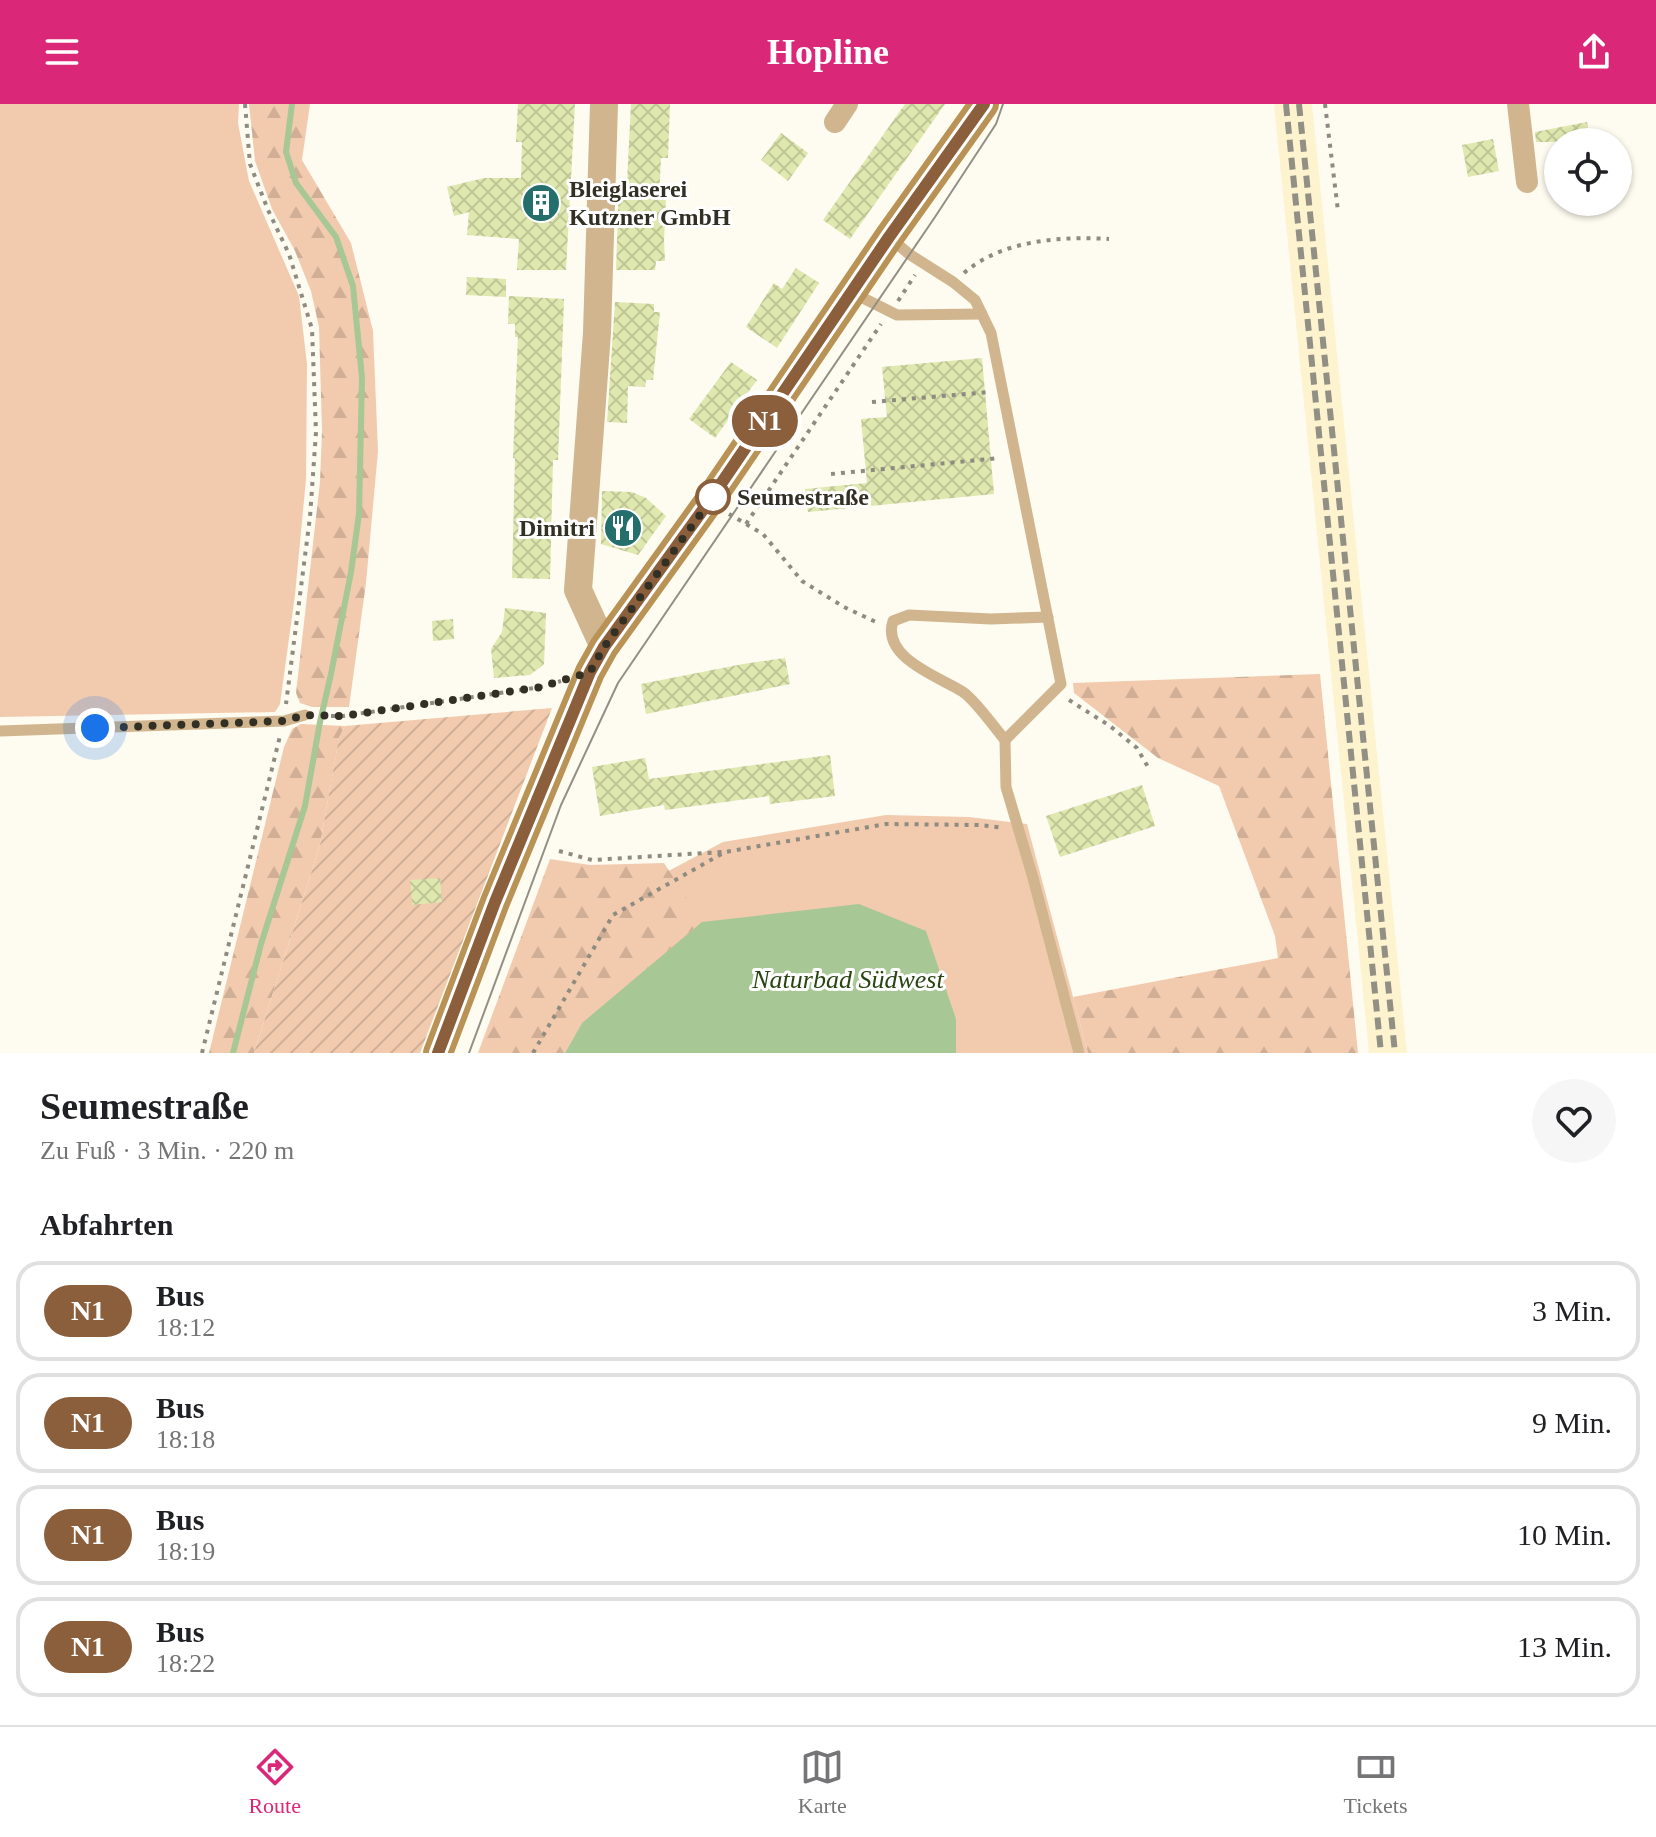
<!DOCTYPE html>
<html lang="de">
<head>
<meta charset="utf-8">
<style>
	body { margin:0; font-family:"Times New Roman",serif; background:#f6f6f6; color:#202124; height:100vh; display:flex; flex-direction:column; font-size:30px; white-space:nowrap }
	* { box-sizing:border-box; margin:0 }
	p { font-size:26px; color:#757577 }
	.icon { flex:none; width:44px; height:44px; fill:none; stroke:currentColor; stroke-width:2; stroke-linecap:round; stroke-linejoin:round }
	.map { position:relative; height:949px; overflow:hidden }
	.drawer { display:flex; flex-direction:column; background:#fff; flex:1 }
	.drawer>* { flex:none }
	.badge { padding:0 16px; border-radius:26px; font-size:28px; line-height:52px }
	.buttons { position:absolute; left:1544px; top:24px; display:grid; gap:16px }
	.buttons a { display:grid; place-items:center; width:88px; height:88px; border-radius:50%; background:#fff; box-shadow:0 2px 6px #0004; font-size:40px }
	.you { position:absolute; width:40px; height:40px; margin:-20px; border:6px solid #fff; border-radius:50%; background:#1a73e8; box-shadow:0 0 0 12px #1a73e833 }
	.map>.badge { position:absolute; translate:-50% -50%; box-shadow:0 0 0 4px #fff }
	h2 { padding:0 40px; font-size:30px; line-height:72px }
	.round { display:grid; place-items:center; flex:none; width:84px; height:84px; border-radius:42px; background:#f6f6f6 }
	.overview { display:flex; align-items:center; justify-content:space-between; height:136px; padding:0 40px }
	h1 { font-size:38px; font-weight:600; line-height:60px }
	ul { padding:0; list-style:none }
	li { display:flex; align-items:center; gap:24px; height:100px; margin:0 16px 12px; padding:0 24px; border:4px solid #e0e0e0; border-radius:24px }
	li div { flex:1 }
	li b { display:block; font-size:30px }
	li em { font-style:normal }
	li .badge { min-width:88px; font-weight:700; text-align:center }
	header { display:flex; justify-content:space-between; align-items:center; height:104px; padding:0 40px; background:#db2777; color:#fff; font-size:36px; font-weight:600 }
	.menu { display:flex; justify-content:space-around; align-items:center; height:112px; border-top:2px solid #e0e0e0; background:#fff; font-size:22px; color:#757577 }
	.menu a { display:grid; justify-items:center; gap:4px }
	.menu .current { color:#db2777 }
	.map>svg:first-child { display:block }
</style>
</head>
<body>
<header><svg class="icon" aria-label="menu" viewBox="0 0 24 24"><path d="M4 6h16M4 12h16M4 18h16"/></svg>Hopline<svg class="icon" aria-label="share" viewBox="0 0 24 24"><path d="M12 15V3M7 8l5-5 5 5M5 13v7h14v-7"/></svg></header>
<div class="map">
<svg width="1656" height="949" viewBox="0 0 1656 949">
	<defs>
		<pattern id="forest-firs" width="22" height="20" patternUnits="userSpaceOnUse" patternTransform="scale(2)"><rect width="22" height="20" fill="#f2cbaf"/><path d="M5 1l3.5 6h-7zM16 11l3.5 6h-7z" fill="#d0af96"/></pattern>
		<pattern id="garden-furrows" width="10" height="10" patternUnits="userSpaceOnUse" patternTransform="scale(2)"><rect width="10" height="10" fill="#f2cbaf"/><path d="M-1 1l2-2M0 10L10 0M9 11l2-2" fill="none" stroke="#d0af96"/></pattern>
		<pattern id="building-cross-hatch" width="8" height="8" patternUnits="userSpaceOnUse" patternTransform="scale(2)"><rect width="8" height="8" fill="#dfe8af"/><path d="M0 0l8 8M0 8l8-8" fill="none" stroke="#c0c796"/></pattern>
	</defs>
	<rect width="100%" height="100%" fill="#fefbf0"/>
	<polygon fill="#fdf4cf" points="1274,0 1312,0 1407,949 1369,949"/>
	<g fill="#f2cbaf">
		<polygon points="0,0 239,0 238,19 249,77 299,192 307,260 306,375 295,491 280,600 275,608 0,613"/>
		<polygon points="886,711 969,713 1027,720 1088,949 956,949 956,915 582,919 565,949 515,949 601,803 723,738"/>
	</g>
	<g fill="url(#forest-firs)">
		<polygon points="249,0 310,0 302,56 351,139 373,227 378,347 366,479 349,603 312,603 300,599 296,589 320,378 322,327 319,223 311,187 295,147 272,105 255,57"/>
		<polygon points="1320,570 1358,949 1088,949 1073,893 1278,854 1275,832 1219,682 1158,654 1074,589 1073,579"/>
		<polygon points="301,620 345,622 339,634 320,741 254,949 209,949 284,643 292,625"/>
		<polygon points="550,755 590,761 664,759 702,818 582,919 565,949 478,949"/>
	</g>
	<polygon fill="url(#garden-furrows)" points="552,604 420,949 254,949 320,741 339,633 345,622"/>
	<polygon fill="#a7c795" points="859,800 926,827 956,915 956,949 565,949 582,919 702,818"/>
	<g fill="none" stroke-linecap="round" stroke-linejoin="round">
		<polyline stroke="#a7c795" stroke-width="6" points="233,949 261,840 305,702 320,618 331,570 351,468 359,410 362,274 353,182 336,133 296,79 286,48 292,0"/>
	</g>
	<g fill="url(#building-cross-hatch)">
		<polygon points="518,0 575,0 566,166 517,166 519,135 467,131 469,108 454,112 447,83 484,74 521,74 522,38 516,38"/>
		<polygon points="631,0 670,0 668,54 661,54 659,93 666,93 664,137 665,157 656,157 655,166 616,166 619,78 627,78"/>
		<polygon points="905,0 945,0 850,135 823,116"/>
		<polygon points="1587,18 1591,38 1536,38 1535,28"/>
		<polygon points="781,29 808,49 788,77 761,56"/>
		<polygon points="1493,35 1499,67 1468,73 1462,41"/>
		<polygon points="796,164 819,179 777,244 746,223 774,179 782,185"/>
		<polygon points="467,173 506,175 506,193 466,191"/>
		<polygon points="509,192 564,195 558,356 553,356 550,475 512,474 515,354 513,354 518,233 515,233 515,220 508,220"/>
		<polygon points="615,198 654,200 654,208 660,208 653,276 646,276 645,283 628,282 627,319 607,318"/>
		<polygon points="982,254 994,390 808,408 805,385 867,379 861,315 887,313 882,263"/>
		<polygon points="731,258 757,276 715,334 689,315"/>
		<polygon points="602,387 632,388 646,394 666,412 638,451 601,440"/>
		<polygon points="505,504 546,509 544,560 530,571 494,574 491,545 502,528"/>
		<polygon points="453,515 454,535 433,537 432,517"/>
		<polygon points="785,554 790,580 646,610 641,580 743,560"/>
		<polygon points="830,651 835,692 770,700 769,692 665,706 664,701 600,712 592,663 645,654 649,675"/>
		<polygon points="1142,681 1155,722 1060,753 1046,712"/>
		<polygon points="440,774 442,798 412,801 410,776"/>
	</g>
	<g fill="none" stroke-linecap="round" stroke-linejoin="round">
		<g stroke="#8e8b80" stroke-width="4" stroke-dasharray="4 6" stroke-linecap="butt">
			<polyline points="245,0 250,60 268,106 289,150 312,225 316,328 310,413 286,600"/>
			<polyline points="1325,0 1338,107"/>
			<path d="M964,169C1002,136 1061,132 1109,135"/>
			<polyline points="898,197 915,171"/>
			<polyline points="872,298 989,288"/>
			<polyline points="831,370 1000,354"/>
			<polyline points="729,410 763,430 802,477 844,503 878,519"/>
			<polyline points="746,420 881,220"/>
			<polyline points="1069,596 1110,622 1137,644 1148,663"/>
			<polyline points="321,612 343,612 541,583 561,577"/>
			<polyline points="559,747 592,756 722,748"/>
			<polyline points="202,949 280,632"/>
			<polyline points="533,949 613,811 725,748 886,720 980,721 1004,724"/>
		</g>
		<g stroke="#d0b58e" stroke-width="11">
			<polyline points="889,133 909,150 953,178 975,196 991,229 1061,580 1005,636 1006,683 1033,774 1079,949"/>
			<polyline points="853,189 897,211 982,210"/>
			<polyline points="0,627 284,617 305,611"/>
			<path d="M1005,636C994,623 976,597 963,588C940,573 881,554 893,517L909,511L991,515L1048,513"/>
		</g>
		<g stroke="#d0b58e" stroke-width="22">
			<polyline points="1518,0 1527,78"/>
			<polyline points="835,18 847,0"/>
		</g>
		<polyline stroke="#d0b58e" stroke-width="28" points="604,0 597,229 578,486 604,543"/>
		<polyline stroke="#b99255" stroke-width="30" points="438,949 495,798 590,568 604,543 710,396 889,133 984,0"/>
		<polyline stroke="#928f84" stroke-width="2" points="469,949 561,701 618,579 935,113 996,20 1003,0"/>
		<g stroke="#928f84" stroke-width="6" stroke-dasharray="12 6" stroke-linecap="butt">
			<polyline points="1286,0 1381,949"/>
			<polyline points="1299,0 1395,949"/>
		</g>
	</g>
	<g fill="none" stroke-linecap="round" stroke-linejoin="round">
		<g stroke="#fff" stroke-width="18">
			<polyline id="line" points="438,949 495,798 590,568 604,543 710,396 889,133 984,0"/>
		</g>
		<use href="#line" stroke="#8b5e3c" stroke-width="12"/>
		<polyline stroke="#322f24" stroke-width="8" stroke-dasharray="0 14.4" points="95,624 284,617 305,611 343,612 541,583 590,568 604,543 713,393"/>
	</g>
	<defs>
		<g id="building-disc" transform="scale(2)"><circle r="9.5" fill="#246f6c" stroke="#fff"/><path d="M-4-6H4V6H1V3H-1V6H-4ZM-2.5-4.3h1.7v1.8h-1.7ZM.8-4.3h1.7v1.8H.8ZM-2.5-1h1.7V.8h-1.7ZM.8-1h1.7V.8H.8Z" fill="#fff"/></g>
		<g id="restaurant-disc" transform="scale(2)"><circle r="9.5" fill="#246f6c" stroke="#fff"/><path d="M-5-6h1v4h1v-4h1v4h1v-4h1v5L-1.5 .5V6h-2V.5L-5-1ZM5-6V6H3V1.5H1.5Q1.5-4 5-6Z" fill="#fff"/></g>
	</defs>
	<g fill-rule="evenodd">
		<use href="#building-disc" x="541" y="99"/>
		<use href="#restaurant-disc" x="623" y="424"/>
	</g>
	<circle fill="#fff" stroke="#8b5e3c" stroke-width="4" cx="713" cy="393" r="16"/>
	<g text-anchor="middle" stroke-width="6" stroke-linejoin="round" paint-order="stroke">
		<g font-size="24" font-weight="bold" fill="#322f24" stroke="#fff" text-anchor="start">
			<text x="569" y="93">Bleiglaserei<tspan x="569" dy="28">Kutzner GmbH</tspan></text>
			<text x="595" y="432" text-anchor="end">Dimitri</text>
		</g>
		<g font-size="24" font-weight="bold" fill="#322f24" stroke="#fff" text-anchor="start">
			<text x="737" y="401">Seumestraße</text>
		</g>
		<g font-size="26" font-style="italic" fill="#284512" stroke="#fff">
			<text x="848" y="884">Naturbad Südwest</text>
		</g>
	</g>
</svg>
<div class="buttons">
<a><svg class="icon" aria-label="locate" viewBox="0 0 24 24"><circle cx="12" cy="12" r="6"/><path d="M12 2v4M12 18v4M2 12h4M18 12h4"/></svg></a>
</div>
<div class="you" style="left:95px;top:624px"></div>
<b class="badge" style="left:765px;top:317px;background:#8b5e3c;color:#fff">N1</b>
</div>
<section class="drawer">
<div class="overview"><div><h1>Seumestraße</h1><p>Zu Fuß · 3 Min. · 220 m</p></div><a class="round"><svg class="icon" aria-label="heart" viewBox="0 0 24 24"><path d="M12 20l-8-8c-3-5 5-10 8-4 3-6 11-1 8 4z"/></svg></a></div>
<h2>Abfahrten</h2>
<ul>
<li><span class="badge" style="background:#8b5e3c;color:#fff">N1</span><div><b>Bus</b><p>18:12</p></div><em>3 Min.</em></li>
<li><span class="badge" style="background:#8b5e3c;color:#fff">N1</span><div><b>Bus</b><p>18:18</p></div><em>9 Min.</em></li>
<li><span class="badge" style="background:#8b5e3c;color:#fff">N1</span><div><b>Bus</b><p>18:19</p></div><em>10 Min.</em></li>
<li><span class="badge" style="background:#8b5e3c;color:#fff">N1</span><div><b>Bus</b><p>18:22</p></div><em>13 Min.</em></li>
</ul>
</section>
<nav class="menu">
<a class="current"><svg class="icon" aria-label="directions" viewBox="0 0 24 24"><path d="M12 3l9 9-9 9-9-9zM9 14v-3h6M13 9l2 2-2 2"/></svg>Route</a>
<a><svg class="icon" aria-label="map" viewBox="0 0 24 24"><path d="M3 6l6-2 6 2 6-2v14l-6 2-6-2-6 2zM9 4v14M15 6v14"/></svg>Karte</a>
<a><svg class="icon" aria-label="tickets" viewBox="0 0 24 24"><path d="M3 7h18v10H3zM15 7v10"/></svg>Tickets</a>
</nav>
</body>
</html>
